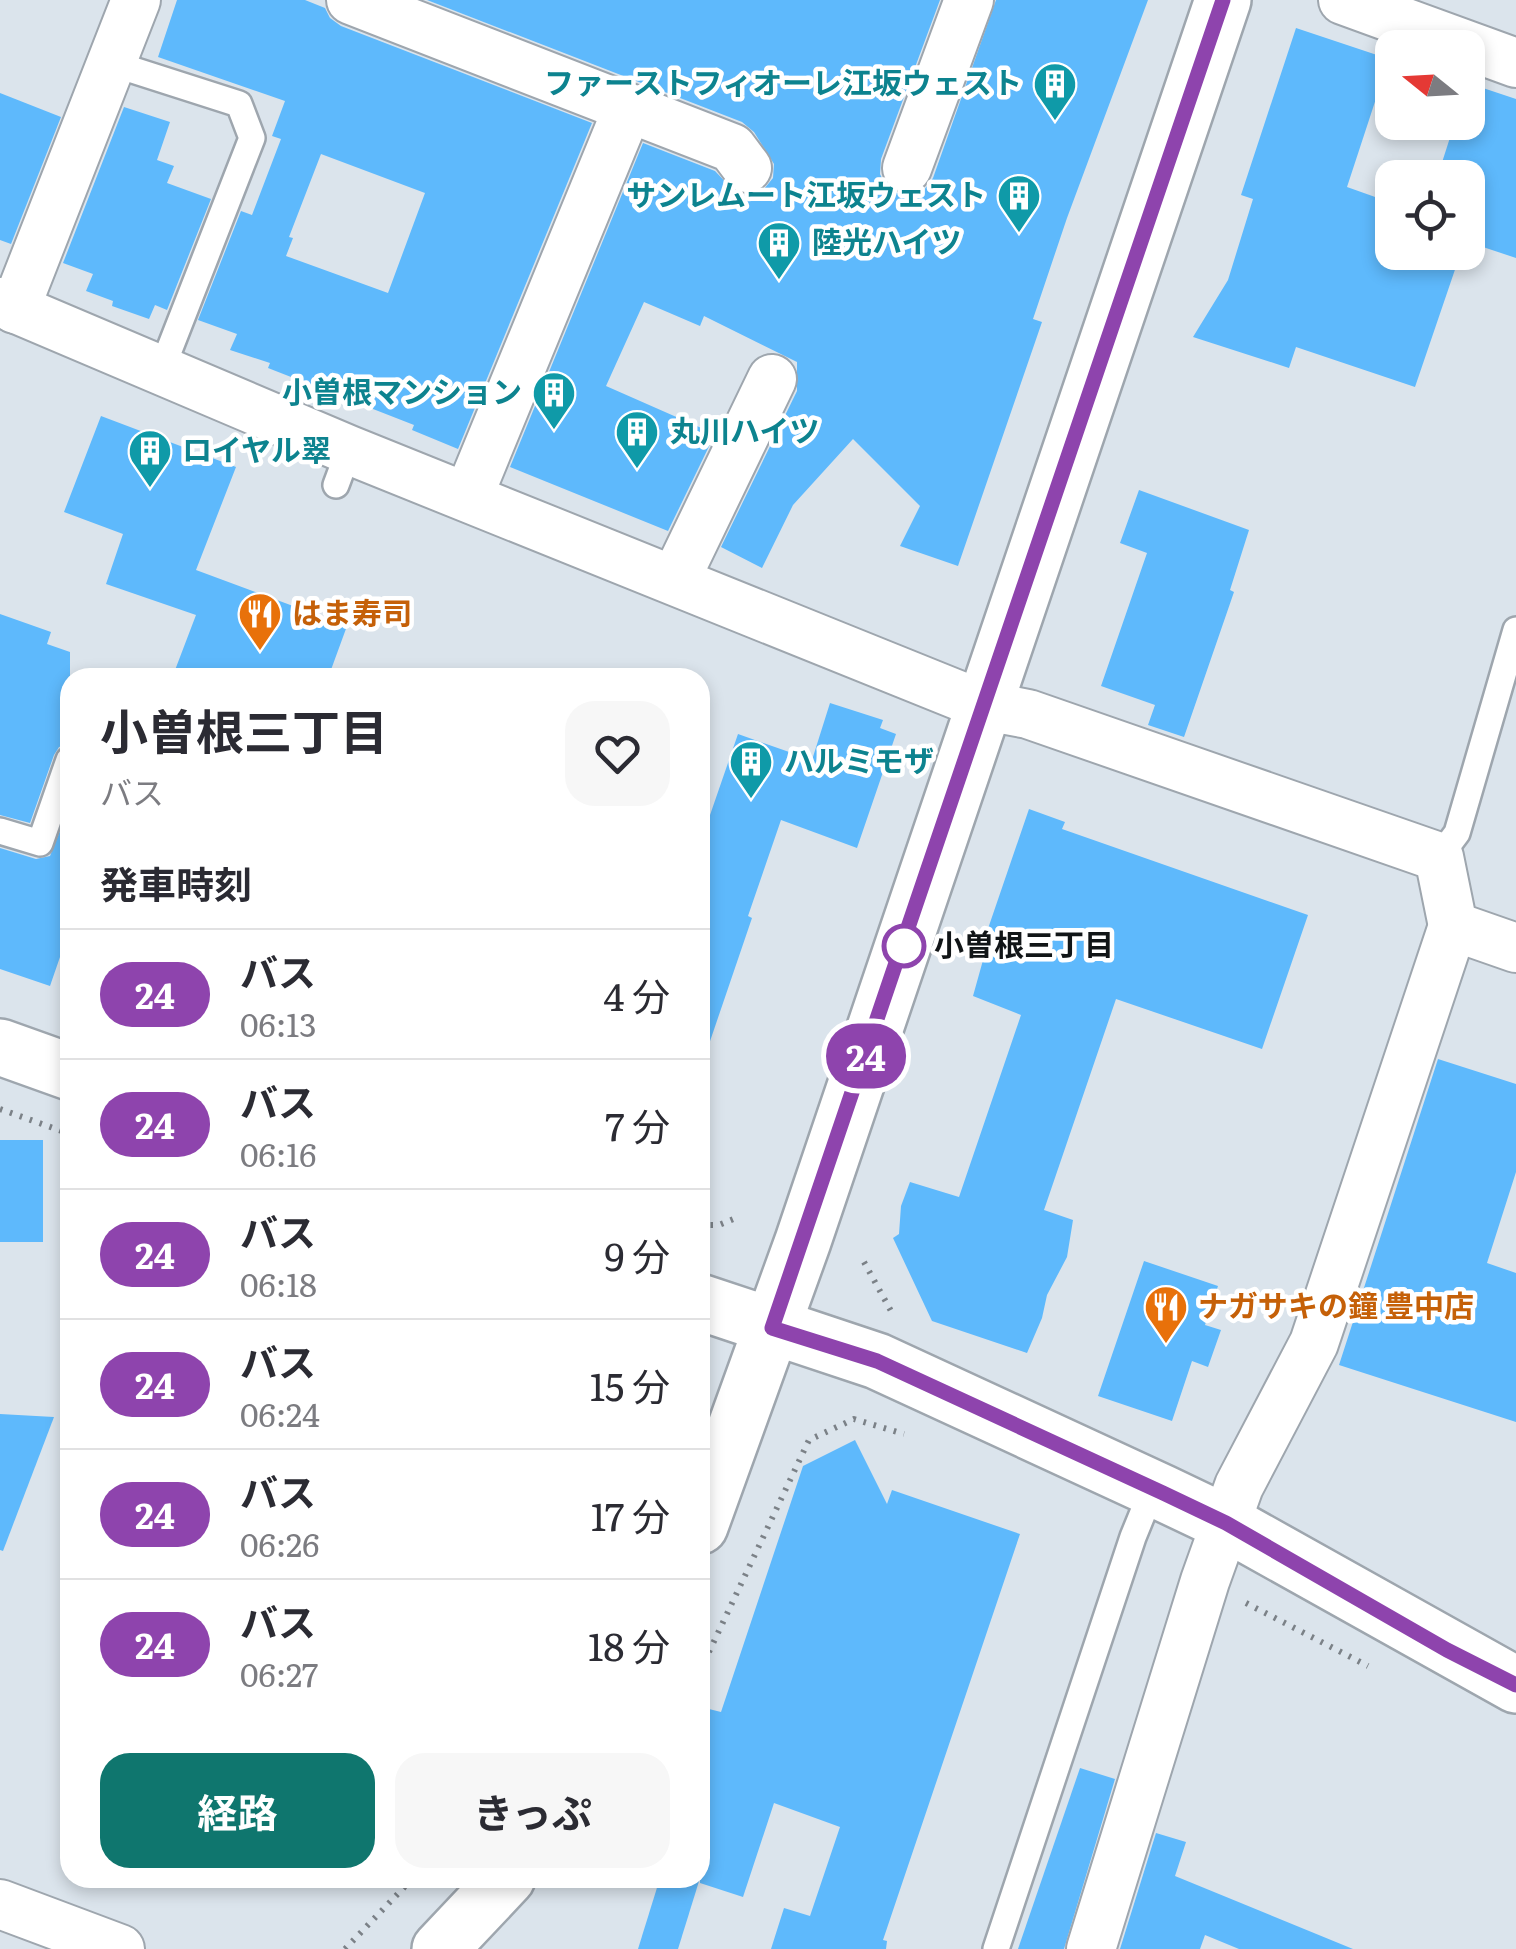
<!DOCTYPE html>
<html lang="ja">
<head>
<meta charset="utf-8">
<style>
	body { margin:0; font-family:Literata,"Noto Sans JP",serif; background:#f7f7f7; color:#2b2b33; height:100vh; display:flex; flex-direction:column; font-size:38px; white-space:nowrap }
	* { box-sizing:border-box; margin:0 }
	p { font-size:32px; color:#7c7c81 }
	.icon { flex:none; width:55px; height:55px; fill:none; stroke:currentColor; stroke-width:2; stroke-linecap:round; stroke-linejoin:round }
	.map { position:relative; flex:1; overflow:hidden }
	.drawer { position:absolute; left:60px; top:668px; width:650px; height:1220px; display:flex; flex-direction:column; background:#fff; border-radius:30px; box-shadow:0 5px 15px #0003 }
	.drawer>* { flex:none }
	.badge { padding:0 20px; border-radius:32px; font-size:35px; line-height:65px }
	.needle { width:65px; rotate:288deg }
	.buttons { position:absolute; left:1375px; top:30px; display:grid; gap:20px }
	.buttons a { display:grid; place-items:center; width:110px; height:110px; border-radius:20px; background:#fff; box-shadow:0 5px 15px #0003; font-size:50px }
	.map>.badge { position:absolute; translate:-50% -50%; box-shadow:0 0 0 5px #fff }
	h2 { padding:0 40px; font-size:38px; line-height:90px }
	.round { display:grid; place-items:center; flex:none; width:105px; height:105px; border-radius:30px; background:#f7f7f7 }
	.head { display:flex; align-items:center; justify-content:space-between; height:170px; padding:0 40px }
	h1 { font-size:48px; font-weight:700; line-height:75px }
	.primary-button { display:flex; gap:20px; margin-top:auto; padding:20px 40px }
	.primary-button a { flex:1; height:115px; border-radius:30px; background:#0f766e; color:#fff; font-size:40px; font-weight:700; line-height:115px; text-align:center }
	.primary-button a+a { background:#f7f7f7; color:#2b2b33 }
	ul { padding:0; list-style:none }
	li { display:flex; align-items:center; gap:30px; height:130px; padding:0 40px; border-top:2px solid #e1e1e2 }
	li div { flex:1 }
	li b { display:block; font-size:38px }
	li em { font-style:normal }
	li .badge { min-width:110px; font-weight:700; text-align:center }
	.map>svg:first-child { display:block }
</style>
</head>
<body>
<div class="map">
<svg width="1516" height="1949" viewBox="0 0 1516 1949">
	<rect width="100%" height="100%" fill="#dbe4ec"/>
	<g fill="#5eb9fc" fill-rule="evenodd">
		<path d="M177,0H305L325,8L330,18L341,26L592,123L458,449L412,430L414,425L268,368L270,363L230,350L237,334L198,320L241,211L252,215L281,139L272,136L285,101L158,57ZM321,154L425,193L388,293L286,256L293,238L289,237Z"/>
		<polygon points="427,0 940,0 881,159 880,174 885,185 897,193 911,195 924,190 933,178 996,0 1148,0 1067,218 1033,319 1042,322 958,566 900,546 920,506 853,439 793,505 762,568 721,547 797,391 797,362 704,316 700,326 644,302 606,386 715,434 668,531 510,467 643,143 715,171 737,194 751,195 764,189 773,178 774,164 754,132 742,122"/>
		<polygon points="1296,28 1389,59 1347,187 1392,203 1392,252 1461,252 1415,387 1296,347 1289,368 1193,337 1228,280 1253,199 1241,195"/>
		<polygon points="1468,83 1516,99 1516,258 1468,242 1468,178 1437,178 1455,122 1468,122"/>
		<polygon points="0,93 61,117 11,244 0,240"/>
		<polygon points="124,107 170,122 157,160 174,166 167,183 211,199 167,310 155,305 149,319 112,306 113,301 86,291 93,274 63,263"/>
		<polygon points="101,416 236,467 196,570 347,626 328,678 172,678 196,615 106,584 123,534 64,512"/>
		<polygon points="1139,490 1249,530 1230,590 1234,592 1184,737 1148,725 1155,705 1101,686 1147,553 1120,543"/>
		<polygon points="0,614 51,632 47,644 70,652 70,744 59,747 54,755 30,823 0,815"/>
		<polygon points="830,703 883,720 880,728 896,734 857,848 781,820 748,916 752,918 706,1053 700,1052 700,844 738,734 812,760"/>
		<polygon points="70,806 70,928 50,986 0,969 0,848 36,859 50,856"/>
		<polygon points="1029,809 1065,822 1062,829 1308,915 1262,1049 1116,999 1044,1210 1073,1220 1067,1257 1047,1295 1042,1318 1027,1353 932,1321 893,1238 899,1234 901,1206 910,1182 959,1197 1021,1015 973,996 985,953 980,952"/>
		<polygon points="1438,1059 1516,1084 1516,1172 1487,1263 1516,1273 1516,1422 1339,1365"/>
		<rect x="0" y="1140" width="43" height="102"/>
		<polygon points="1144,1261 1218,1286 1205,1325 1221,1330 1208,1367 1192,1361 1172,1421 1098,1396"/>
		<polygon points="0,1414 54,1417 3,1551 0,1550"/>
		<polygon points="855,1440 887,1504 892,1490 1020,1534 883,1940 887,1941 886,1949 771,1949 784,1908 810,1916 840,1827 774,1803 743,1897 700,1883 700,1736 709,1709 721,1712 803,1466"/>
		<polygon points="1080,1768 1115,1779 1064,1949 1018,1949"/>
		<polygon points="1156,1833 1186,1842 1175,1876 1353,1949 1239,1949 1205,1935 1200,1949 1120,1949"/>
		<polygon points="660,1878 700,1878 678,1949 638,1949"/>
	</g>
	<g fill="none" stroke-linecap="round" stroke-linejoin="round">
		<g stroke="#9ea6ae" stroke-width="30">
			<g id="service">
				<polyline points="111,63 239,104 252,138 161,371"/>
				<polyline points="336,485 349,450"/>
				<polyline points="0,831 40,843 69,760"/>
				<polyline points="1439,857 1457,833 1516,630"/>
				<polyline points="996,1949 1133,1537 1153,1488"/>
			</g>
		</g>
		<g stroke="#9ea6ae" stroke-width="52">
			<g id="minor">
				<polyline points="351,0 732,148 747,168"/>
				<polyline points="1343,0 1516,63"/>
				<polyline points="907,168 969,0"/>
				<polyline points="0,302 349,450 985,706 1028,714 1439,857 1453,926 1516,948"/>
				<polyline points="15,309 136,0"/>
				<polyline points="468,497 628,108"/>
				<polyline points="675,580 772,379"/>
				<polyline points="0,1904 120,1949"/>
				<polyline points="1091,1949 1205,1581 1239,1486 1314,1343 1453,926"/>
			</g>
		</g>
		<g stroke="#9ea6ae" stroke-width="60">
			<g id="tertiary">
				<polyline points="0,1047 70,1072"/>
				<polyline points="700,1302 877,1361 1163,1493 1226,1523 1516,1685"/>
			</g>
		</g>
		<g stroke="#9ea6ae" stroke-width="60">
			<g id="trunk">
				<polyline points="700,1526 803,1241 1223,0"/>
				<polyline points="440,1949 507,1878"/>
			</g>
		</g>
		<g stroke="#7b8187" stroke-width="6" stroke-dasharray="2.5 8" stroke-linecap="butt">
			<polyline points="0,1109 70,1134"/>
			<polyline points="700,1225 719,1225 736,1218"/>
			<polyline points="864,1262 891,1311"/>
			<polyline points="1246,1603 1368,1666"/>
			<polyline points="700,1671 809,1440 854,1419 904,1434"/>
			<polyline points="345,1949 413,1878"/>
		</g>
		<use href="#service" stroke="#fff" stroke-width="25"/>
		<use href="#minor" stroke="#fff" stroke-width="48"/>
		<use href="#tertiary" stroke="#fff" stroke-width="55"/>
		<use href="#trunk" stroke="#fff" stroke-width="55"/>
	</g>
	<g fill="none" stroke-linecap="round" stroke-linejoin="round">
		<g stroke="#fff" stroke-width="22">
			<polyline id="line" points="1223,0 772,1328 877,1361 1163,1493 1226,1523 1447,1650 1516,1685"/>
		</g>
		<use href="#line" stroke="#8e44ad" stroke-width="15"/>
	</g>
	<defs>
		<g id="building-pin" transform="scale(2.25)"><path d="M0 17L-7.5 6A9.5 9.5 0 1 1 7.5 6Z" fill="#0f9aa8" stroke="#fff"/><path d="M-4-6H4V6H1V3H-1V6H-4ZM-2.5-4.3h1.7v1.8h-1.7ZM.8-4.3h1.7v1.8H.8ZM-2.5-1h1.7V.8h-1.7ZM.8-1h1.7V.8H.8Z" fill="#fff"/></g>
		<g id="restaurant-pin" transform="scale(2.25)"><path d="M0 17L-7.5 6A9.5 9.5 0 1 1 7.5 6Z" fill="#e8710a" stroke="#fff"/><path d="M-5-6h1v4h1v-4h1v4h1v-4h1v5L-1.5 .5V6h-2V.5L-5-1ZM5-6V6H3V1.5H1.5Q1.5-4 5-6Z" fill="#fff"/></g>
	</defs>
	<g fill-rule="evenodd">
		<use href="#building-pin" x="1055" y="84"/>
		<use href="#building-pin" x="1019" y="196"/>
		<use href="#building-pin" x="779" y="243"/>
		<use href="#building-pin" x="554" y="393"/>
		<use href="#building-pin" x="637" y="432"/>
		<use href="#building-pin" x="150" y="451"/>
		<use href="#restaurant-pin" x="260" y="614"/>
		<use href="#building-pin" x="751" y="762"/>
		<use href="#restaurant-pin" x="1166" y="1307"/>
	</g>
	<circle fill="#fff" stroke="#8e44ad" stroke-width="5" cx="904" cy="946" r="20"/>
	<g text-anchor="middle" stroke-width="9" stroke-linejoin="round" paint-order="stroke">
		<g font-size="30" font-weight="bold" fill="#0d838f" stroke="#fff" text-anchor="start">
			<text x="1022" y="94" text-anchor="end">ファーストフィオーレ江坂ウェスト</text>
			<text x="986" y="206" text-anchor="end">サンレムート江坂ウェスト</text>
			<text x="812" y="253">陸光ハイツ</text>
			<text x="522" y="403" text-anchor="end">小曽根マンション</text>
			<text x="670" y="442">丸川ハイツ</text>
			<text x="182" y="461">ロイヤル翠</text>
			<text x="784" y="772">ハルミモザ</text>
		</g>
		<g font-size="30" font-weight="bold" fill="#c56008" stroke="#fff" text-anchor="start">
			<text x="292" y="624">はま寿司</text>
			<text x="1198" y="1317">ナガサキの鐘 豊中店</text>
		</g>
		<g font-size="30" font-weight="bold" fill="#111517" stroke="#fff" text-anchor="start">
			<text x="934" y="956">小曽根三丁目</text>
		</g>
	</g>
</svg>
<div class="buttons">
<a><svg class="needle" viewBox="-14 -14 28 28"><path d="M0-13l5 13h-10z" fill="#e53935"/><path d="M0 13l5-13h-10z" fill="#7c7c81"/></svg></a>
<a><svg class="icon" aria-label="locate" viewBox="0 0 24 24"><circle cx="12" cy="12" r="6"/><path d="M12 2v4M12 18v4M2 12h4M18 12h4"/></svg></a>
</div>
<b class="badge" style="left:866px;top:1056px;background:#8e44ad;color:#fff">24</b>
<section class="drawer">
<div class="head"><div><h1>小曽根三丁目</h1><p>バス</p></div><a class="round"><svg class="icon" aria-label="heart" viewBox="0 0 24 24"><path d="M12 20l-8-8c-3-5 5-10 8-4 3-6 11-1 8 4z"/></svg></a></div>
<h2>発車時刻</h2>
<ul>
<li><span class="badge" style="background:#8e44ad;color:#fff">24</span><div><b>バス</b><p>06:13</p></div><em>4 分</em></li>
<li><span class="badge" style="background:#8e44ad;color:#fff">24</span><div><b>バス</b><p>06:16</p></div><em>7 分</em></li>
<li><span class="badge" style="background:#8e44ad;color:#fff">24</span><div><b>バス</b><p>06:18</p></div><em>9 分</em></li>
<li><span class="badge" style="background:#8e44ad;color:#fff">24</span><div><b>バス</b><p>06:24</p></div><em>15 分</em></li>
<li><span class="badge" style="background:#8e44ad;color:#fff">24</span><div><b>バス</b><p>06:26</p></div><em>17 分</em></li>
<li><span class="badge" style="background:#8e44ad;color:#fff">24</span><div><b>バス</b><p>06:27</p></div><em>18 分</em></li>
</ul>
<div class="primary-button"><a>経路</a><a>きっぷ</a></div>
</section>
</div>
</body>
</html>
